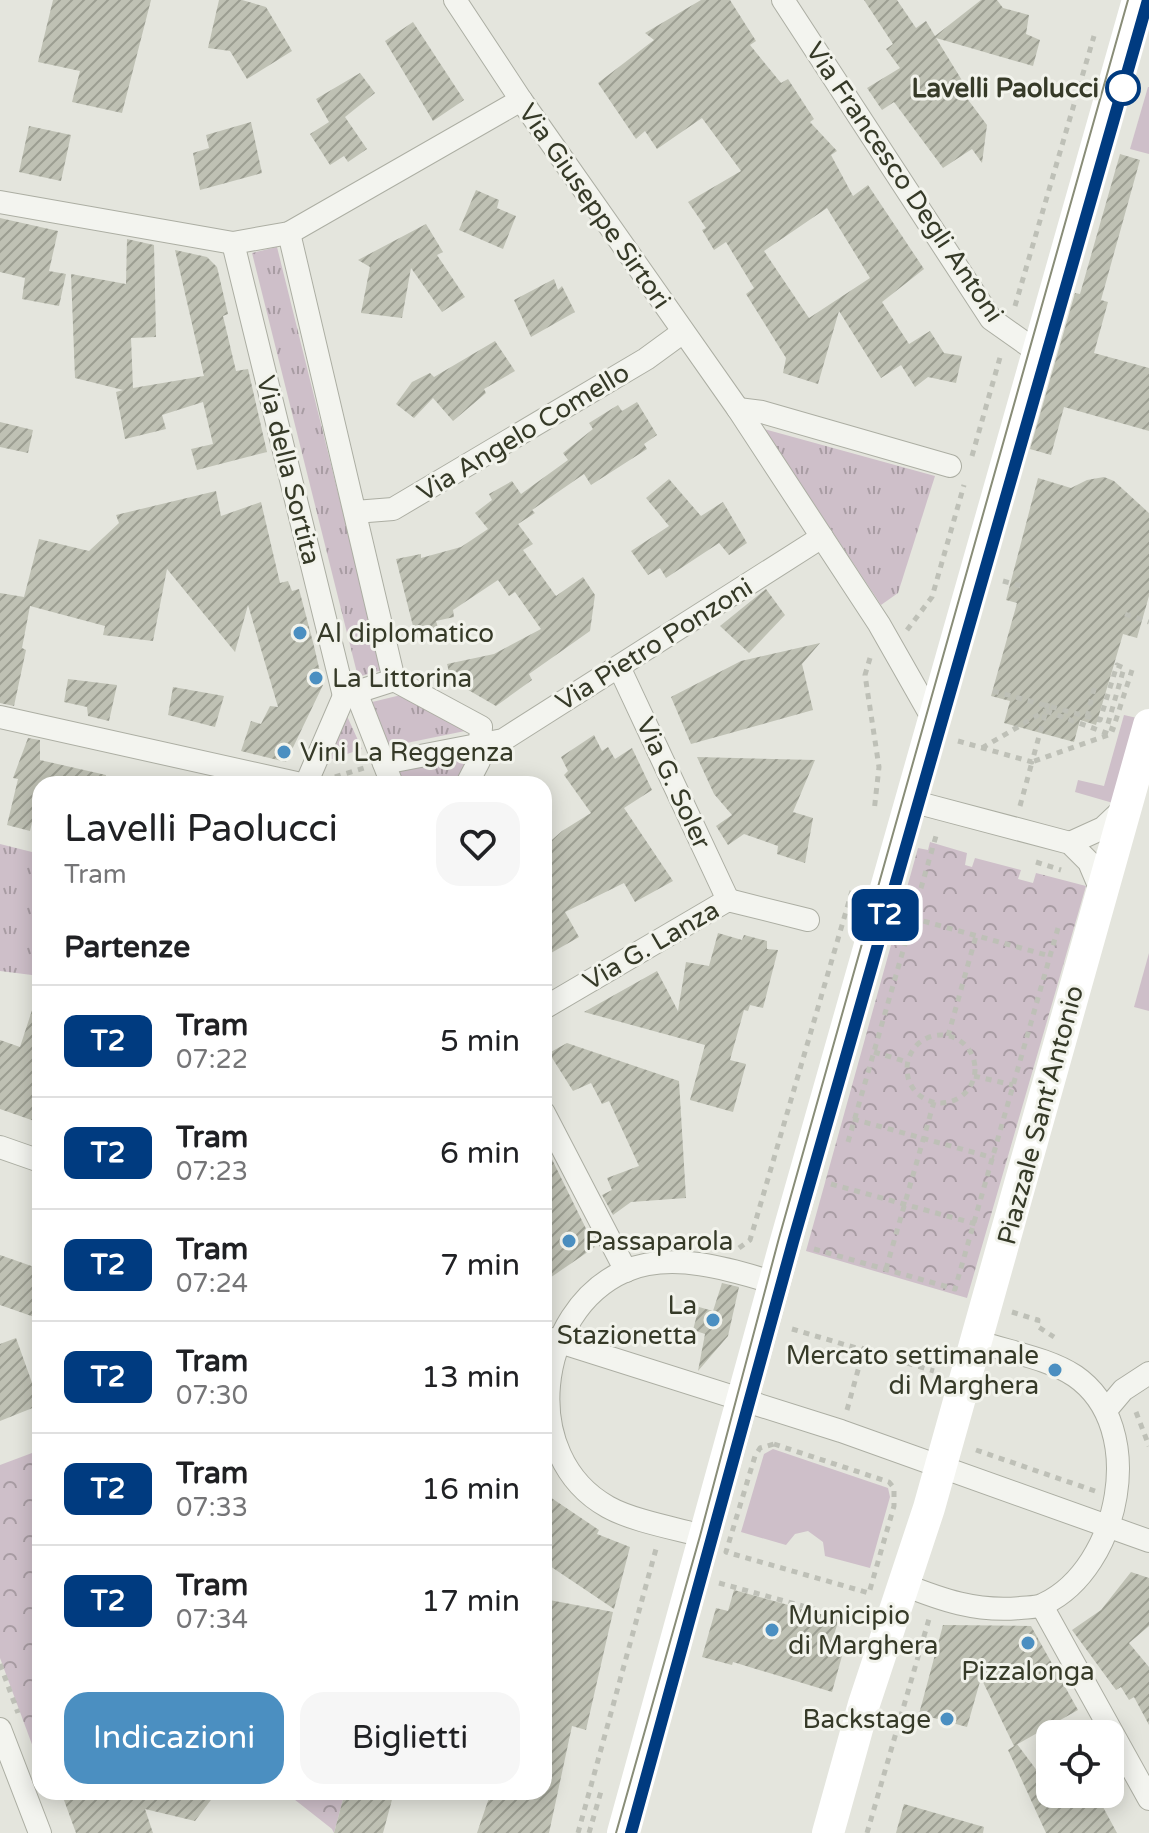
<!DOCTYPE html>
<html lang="it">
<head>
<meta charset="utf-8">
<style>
	body { margin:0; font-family:"Varela Round",sans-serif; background:#f6f6f6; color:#202124; height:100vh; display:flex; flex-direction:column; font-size:30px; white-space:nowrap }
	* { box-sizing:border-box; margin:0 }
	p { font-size:26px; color:#757577 }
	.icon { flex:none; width:44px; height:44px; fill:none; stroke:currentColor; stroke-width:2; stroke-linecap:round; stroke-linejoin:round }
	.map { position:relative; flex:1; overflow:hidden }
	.sheet { position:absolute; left:32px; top:776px; width:520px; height:1024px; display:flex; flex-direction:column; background:#fff; border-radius:24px; box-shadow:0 4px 20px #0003 }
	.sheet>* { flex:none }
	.badge { padding:0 16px; border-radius:12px; font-size:28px; line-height:52px }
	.fabs { position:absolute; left:1036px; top:1720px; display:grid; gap:16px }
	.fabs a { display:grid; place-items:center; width:88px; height:88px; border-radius:16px; background:#fff; box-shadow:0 4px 20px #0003; font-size:40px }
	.map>.badge { position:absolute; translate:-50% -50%; box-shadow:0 0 0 4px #fff }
	h2 { padding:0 32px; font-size:30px; line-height:72px }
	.round { display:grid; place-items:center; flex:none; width:84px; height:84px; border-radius:24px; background:#f6f6f6 }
	.headline { display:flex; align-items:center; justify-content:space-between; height:136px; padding:0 32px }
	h1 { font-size:38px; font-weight:600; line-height:60px }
	.primary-button { display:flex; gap:16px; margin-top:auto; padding:16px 32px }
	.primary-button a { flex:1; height:92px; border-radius:24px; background:#4b8fc1; color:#fff; font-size:32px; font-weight:600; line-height:92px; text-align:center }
	.primary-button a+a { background:#f6f6f6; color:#202124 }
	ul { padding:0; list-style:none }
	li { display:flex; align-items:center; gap:24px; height:112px; padding:0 32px; border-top:2px solid #e0e0e0 }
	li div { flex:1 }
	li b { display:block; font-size:30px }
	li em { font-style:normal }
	li .badge { min-width:88px; font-weight:700; text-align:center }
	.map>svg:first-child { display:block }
</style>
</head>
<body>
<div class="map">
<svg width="1149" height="1833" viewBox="0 0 1149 1833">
	<defs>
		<pattern id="grass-tufts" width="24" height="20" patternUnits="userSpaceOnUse" patternTransform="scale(2)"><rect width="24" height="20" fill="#cebfc9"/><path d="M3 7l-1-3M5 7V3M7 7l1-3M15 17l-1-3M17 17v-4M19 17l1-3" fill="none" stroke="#a89ca3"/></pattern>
		<pattern id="forest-crowns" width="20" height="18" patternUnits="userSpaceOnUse" patternTransform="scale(2)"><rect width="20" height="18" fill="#cebfc9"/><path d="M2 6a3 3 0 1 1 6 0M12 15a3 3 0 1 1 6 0" fill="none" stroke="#a89ca3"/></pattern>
		<pattern id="building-hatch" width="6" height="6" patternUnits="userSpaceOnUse" patternTransform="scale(2)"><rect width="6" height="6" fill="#bfc1b4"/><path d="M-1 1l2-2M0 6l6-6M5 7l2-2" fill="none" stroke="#9c9e92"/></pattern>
	</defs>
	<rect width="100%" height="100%" fill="#e4e5dd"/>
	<g fill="url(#grass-tufts)">
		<polygon points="277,247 382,670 358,677 252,253"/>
		<polygon points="764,429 935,476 898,593 881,605"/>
		<polygon points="401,695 465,731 387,747 368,703"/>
		<polygon points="347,716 362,749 323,762"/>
		<polygon points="470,757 455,784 404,784 399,771"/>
		<polygon points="0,844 40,854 40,976 0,971"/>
	</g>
	<g fill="url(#forest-crowns)">
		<polygon points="930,842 967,853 965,865 972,867 975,858 1021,870 1018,879 1033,883 1036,873 1086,886 967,1298 806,1251 918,848 928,850"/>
		<polygon points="40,1450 40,1766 0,1658 0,1465"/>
		<polygon points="285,1792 345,1792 334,1833 332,1829"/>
	</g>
	<g fill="#cebfc9">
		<polygon points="1148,87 1149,87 1149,154 1130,149"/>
		<polygon points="1124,715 1137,718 1113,803 1075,792 1078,780 1104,786"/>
		<polygon points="1149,953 1149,1011 1134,1007"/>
		<polygon points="773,1449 888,1488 890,1497 870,1568 825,1556 823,1542 808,1531 795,1534 786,1545 741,1532 764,1454"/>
	</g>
	<g fill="url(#building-hatch)" fill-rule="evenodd">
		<polygon points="53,0 151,0 122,113 72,102 80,71 38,62"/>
		<polygon points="219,0 242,0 266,7 292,51 247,79 230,51 208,48"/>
		<path d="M701,0H730L756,41L750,45L781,83L788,79L814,119L810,122L837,151L831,155L853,196L868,185L924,269L882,302L909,344L930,331L944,353L962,356L956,383L928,377L915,387L901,365L881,378L839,311L818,384L783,373L786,358L746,294L754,288L726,242L714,250L702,230L706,228L688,202L741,171L702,118L657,149L645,131L636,139L598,83L654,40L645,33ZM827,208L870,278L809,318L764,251Z"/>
		<polygon points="864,0 897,0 916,28 926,21 935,36 981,0 997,0 1003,8 1029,15 1026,34 1040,40 1033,66 936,38 971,95 966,97 987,125 982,163 972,149 943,168 894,102 882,110 867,88 900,68 886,49 893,44"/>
		<polygon points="413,22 464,100 433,121 385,41"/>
		<polygon points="360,73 375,93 345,117 367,149 348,162 344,156 330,165 310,134 329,122 316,99"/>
		<polygon points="251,122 262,173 200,190 193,153 209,148 206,135"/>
		<polygon points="29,126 71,135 61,181 19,172"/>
		<polygon points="1120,154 1140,160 1101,300 1108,302 1094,353 1149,368 1149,431 1064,407 1051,455 1030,449 1075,293 1080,294"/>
		<polygon points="476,190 499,200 497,208 516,216 503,249 459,230"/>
		<polygon points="0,218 58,231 49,271 66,274 59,306 22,299 25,278 0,272"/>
		<polygon points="426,224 443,252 437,255 465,297 442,312 411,268 402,318 361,313 370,267 358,260"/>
		<polygon points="127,239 154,245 156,337 131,338 133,388 204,376 175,250 207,257 217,267 228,314 223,316 236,371 248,369 267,452 197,470 191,449 213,444 203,402 162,415 166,429 125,439 116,392 123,390 75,378 71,274 126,284"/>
		<polygon points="554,279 558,290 562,286 575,312 531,337 514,300"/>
		<polygon points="495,341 515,371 484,389 486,393 453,421 433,398 414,418 396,404 412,382 430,373 434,377"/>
		<polygon points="637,402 657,435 644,444 647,449 591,485 584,474 532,510 535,513 518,524 533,544 523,550 556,596 583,577 595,595 590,631 529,674 532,680 496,706 451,680 447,664 494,654 541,629 515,592 509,596 498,580 453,610 454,617 436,621 439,631 416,638 396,559 421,554 421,558 461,547 488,529 475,513 492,500 489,494 512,481 521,494 568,460 563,453 593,429 589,423 618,405 622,411"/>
		<polygon points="0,422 33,430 28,453 0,447"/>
		<polygon points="1104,477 1114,481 1149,513 1149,596 1137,638 1123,634 1096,725 1080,720 1074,742 1004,723 1010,701 991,696 1017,603 1006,600 1038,478 1071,488 1087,480"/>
		<polygon points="669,479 701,516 723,502 747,543 729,555 719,543 666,578 660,568 648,575 631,551 669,526 646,498"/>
		<polygon points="216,491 221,516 261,502 280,583 288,581 292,591 299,589 314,646 323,685 286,762 241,751 251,721 261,724 270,706 278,707 248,605 235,652 167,569 153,641 103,635 105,626 30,606 22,648 26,650 14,706 0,703 0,593 24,597 39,539 89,551 119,523 116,515"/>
		<polygon points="766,589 785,615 749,653 720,626"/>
		<polygon points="820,643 802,664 813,710 691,744 671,697 741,661"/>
		<polygon points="68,679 117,685 109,721 88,716 87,707 64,702"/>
		<polygon points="173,687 224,696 215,727 168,715"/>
		<polygon points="594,735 602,751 608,747 615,759 632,748 652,790 624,808 673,881 635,902 624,883 565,912 579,937 544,957 544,847 562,831 591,813 564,775 568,771 561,757"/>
		<polygon points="28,738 40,740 40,760 106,775 105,784 40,784 40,816 34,814 30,831 7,825 18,779 13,778"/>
		<polygon points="697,757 815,760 793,812 813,818 805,863 777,854 778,846 744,834 728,845 716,826 732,815 714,794"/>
		<polygon points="718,933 742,940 744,935 767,941 767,949 778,950 763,1008 750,1005 748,1011 744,1010 730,1060 746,1064 733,1112 690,1100 705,1045 584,1012 657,971 678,1011 686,962 709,966"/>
		<polygon points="36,998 40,999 40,1123 0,1109 0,1040 20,1047"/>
		<polygon points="567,1043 679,1081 686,1198 631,1202 613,1215 602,1195 612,1190 607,1178 639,1166 609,1101 602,1104 591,1083 573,1091 549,1053"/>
		<polygon points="544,1143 595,1247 544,1282"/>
		<polygon points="0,1255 40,1269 40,1319 0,1305"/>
		<polygon points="722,1283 739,1287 728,1336 698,1371 705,1334 693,1330 699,1307 713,1311"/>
		<polygon points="16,1338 40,1405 0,1421 0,1344"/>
		<polygon points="544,1493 599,1530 597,1534 630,1547 614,1609 544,1562"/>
		<polygon points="1131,1572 1149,1578 1149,1626 1129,1643 1149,1667 1149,1725 1134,1697 1129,1700 1121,1687 1116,1690 1072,1630 1101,1610"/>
		<polygon points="734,1590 839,1619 832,1641 845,1645 832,1692 733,1662 732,1665 702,1657 716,1608 728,1611"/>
		<polygon points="544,1599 613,1612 586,1730 572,1726 549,1833 477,1833 491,1792 544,1792"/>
		<polygon points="943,1625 1031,1626 1078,1710 1014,1746 981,1678 967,1727 919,1714"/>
		<polygon points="1017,1744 1050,1788 1050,1794 1096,1794 1117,1833 1046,1833 1008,1750"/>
		<polygon points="61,1792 217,1792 195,1821 145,1809 153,1833 76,1833"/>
		<polygon points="345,1792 369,1792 373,1798 393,1796 383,1833 334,1833"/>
		<polygon points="904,1804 984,1827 983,1833 896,1833"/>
	</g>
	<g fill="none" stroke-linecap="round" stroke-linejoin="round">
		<g stroke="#acaea3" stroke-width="24">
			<g id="street">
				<polyline points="455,0 521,100 738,409 879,624 933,719"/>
				<polyline points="783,0 991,319 1039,353"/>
				<polyline points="0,202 233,243 289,233 521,100"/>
				<polyline points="289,233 394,680"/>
				<polyline points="233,243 344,696"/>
				<polyline points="738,409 762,412 950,466"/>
				<polyline points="355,512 393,509 646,359 683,332"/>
				<polyline points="619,667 728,900"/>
				<polyline points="356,692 392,784"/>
				<polyline points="0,717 301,784"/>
				<polyline points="384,763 503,740 822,537"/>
				<polyline points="306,784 344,696 394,680 481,727 479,761 467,784"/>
				<polyline points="911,801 1070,843 1089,862 1100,888"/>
				<polyline points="1070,843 1103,828 1122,810"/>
				<polyline points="544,1008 728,900 808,920"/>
				<polyline points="544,1113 626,1271"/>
				<polyline points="0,1147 40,1161"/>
				<polyline points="544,1337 841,1431 1149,1541"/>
				<polyline points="1107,1409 1123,1390 1149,1373"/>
				<path d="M707,1537C678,1529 633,1521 608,1507C518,1457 535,1311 625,1271C671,1251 730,1269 775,1283"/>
				<path d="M902,1584C942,1600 976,1612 1020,1608C1028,1607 1037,1608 1044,1604C1120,1568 1149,1427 1075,1376C1048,1358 1008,1352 977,1341"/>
				<polyline points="1042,1606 1149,1799"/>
				<polyline points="0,1729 40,1833"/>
			</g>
		</g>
		<g stroke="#bec0b7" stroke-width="5" stroke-dasharray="6 6" stroke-linecap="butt">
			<polyline points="1015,306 1094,36"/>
			<polyline points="972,456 1001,354"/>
			<polyline points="1003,581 1025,587"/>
			<polyline points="1125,614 1149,622"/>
			<polyline points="907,630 932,597 964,485"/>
			<polyline points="870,658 865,675 879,767 874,812"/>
			<polyline points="993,691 1100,720 1117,665 1124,668 1107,727 1113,729 1132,670"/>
			<polyline points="1046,711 1109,734"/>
			<polyline points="1087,717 1095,685"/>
			<polyline points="958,741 1032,762 1048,703"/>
			<polyline points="982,748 1045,711"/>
			<polyline points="335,777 364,768"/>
			<polyline points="1020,806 1032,762 1111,734 1113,729"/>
			<polyline points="1036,862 1061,870"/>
			<polyline points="912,918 1050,956"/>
			<circle cx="941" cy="1069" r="34"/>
			<polyline points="948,1036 976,936"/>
			<polyline points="874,1052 907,1062"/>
			<polyline points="974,1076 1013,1085"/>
			<polyline points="853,1119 994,1158"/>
			<polyline points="848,1142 936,836"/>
			<polyline points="831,1184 976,1224"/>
			<polyline points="739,1248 750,1240 753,1230 852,891"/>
			<polyline points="814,1249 955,1289 1058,928"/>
			<polyline points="886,1269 934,1102"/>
			<polyline points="1012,1312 1038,1320 1037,1326 1054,1337"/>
			<polyline points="792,1329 934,1371"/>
			<polyline points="847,1410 866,1341"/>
			<polyline points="1136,1412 1149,1446"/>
			<polygon points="774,1444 889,1482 894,1488 894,1506 869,1593 726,1552 755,1456 760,1448"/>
			<polyline points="976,1450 1095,1491"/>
			<polyline points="719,1583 861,1622 862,1619"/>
			<polyline points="0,1664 18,1713"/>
			<polyline points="578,1833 656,1549"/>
			<polyline points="589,1833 602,1788"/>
			<polyline points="867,1833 929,1619"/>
		</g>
		<use href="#street" stroke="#f3f4ef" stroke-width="22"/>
		<g stroke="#fff" stroke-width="32">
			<polyline points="623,1833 786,1241 1138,0"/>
			<polyline points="828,1833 864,1704 929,1508 1149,725"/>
		</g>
		<g stroke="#898d78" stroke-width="2">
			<polyline points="616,1833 700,1536 779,1238 1128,0"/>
			<polyline points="631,1833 793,1242 1148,0"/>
		</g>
	</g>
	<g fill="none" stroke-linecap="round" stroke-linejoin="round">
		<g stroke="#fff" stroke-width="18">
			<polyline id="line" points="631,1833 793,1242 1148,0"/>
		</g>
		<use href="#line" stroke="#003b80" stroke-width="12"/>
	</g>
	<circle fill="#fff" stroke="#003b80" stroke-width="4" cx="1123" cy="88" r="16"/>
	<g fill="#4b8fc1" stroke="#f2f3ec" stroke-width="3">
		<circle cx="300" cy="633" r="8"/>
		<circle cx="316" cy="678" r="8"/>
		<circle cx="284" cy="752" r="8"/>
		<circle cx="569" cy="1241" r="8"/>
		<circle cx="713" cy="1320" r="8"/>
		<circle cx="1055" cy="1370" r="8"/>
		<circle cx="772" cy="1630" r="8"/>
		<circle cx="1028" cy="1643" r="8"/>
		<circle cx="947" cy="1719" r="8"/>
	</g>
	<g text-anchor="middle" stroke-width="6" stroke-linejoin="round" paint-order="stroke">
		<g font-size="26" font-weight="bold" fill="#363a28" stroke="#f2f3ec" text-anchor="end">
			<text x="1099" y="97">Lavelli Paolucci</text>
		</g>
		<g font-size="26" fill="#363a28" stroke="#f2f3ec">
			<text transform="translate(905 182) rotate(56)" y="9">Via Francesco Degli Antoni</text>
			<text transform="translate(595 206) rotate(55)" y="9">Via Giuseppe Sirtori</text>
			<text transform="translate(523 432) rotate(-31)" y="9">Via Angelo Comello</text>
			<text transform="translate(289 470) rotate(76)" y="9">Via della Sortita</text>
			<text transform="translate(654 644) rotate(-32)" y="9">Via Pietro Ponzoni</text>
			<text transform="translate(674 783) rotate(65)" y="9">Via G. Soler</text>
			<text transform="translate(651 945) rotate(-30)" y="9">Via G. Lanza</text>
			<text transform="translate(1040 1115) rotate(-75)" y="9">Piazzale Sant'Antonio</text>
		</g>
		<g font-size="26" fill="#363a28" stroke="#f2f3ec" text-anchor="start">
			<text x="316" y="642">Al diplomatico</text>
			<text x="332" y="687">La Littorina</text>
			<text x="300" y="761">Vini La Reggenza</text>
			<text x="585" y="1250">Passaparola</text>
			<text x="697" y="1314" text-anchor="end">La<tspan x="697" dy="30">Stazionetta</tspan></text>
			<text x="1039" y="1364" text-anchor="end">Mercato settimanale<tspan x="1039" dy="30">di Marghera</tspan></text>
			<text x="788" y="1624">Municipio<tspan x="788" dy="30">di Marghera</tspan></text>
			<text x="1028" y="1680" text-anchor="middle">Pizzalonga</text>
			<text x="931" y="1728" text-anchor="end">Backstage</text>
		</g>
	</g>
</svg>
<div class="fabs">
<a><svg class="icon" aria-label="locate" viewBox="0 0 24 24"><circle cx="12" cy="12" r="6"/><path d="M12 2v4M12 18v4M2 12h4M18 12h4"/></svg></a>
</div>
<b class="badge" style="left:885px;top:915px;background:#003b80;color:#fff">T2</b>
<section class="sheet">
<div class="headline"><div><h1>Lavelli Paolucci</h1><p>Tram</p></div><a class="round"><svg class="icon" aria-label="heart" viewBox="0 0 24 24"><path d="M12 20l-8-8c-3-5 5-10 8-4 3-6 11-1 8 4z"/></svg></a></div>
<h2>Partenze</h2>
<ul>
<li><span class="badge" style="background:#003b80;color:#fff">T2</span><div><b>Tram</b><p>07:22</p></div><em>5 min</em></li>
<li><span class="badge" style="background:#003b80;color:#fff">T2</span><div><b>Tram</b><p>07:23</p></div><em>6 min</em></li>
<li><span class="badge" style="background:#003b80;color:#fff">T2</span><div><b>Tram</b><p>07:24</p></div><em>7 min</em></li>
<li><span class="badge" style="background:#003b80;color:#fff">T2</span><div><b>Tram</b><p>07:30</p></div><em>13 min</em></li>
<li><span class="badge" style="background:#003b80;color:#fff">T2</span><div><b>Tram</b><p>07:33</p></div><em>16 min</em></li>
<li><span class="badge" style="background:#003b80;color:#fff">T2</span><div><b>Tram</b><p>07:34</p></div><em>17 min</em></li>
</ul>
<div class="primary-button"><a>Indicazioni</a><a>Biglietti</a></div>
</section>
</div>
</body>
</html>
